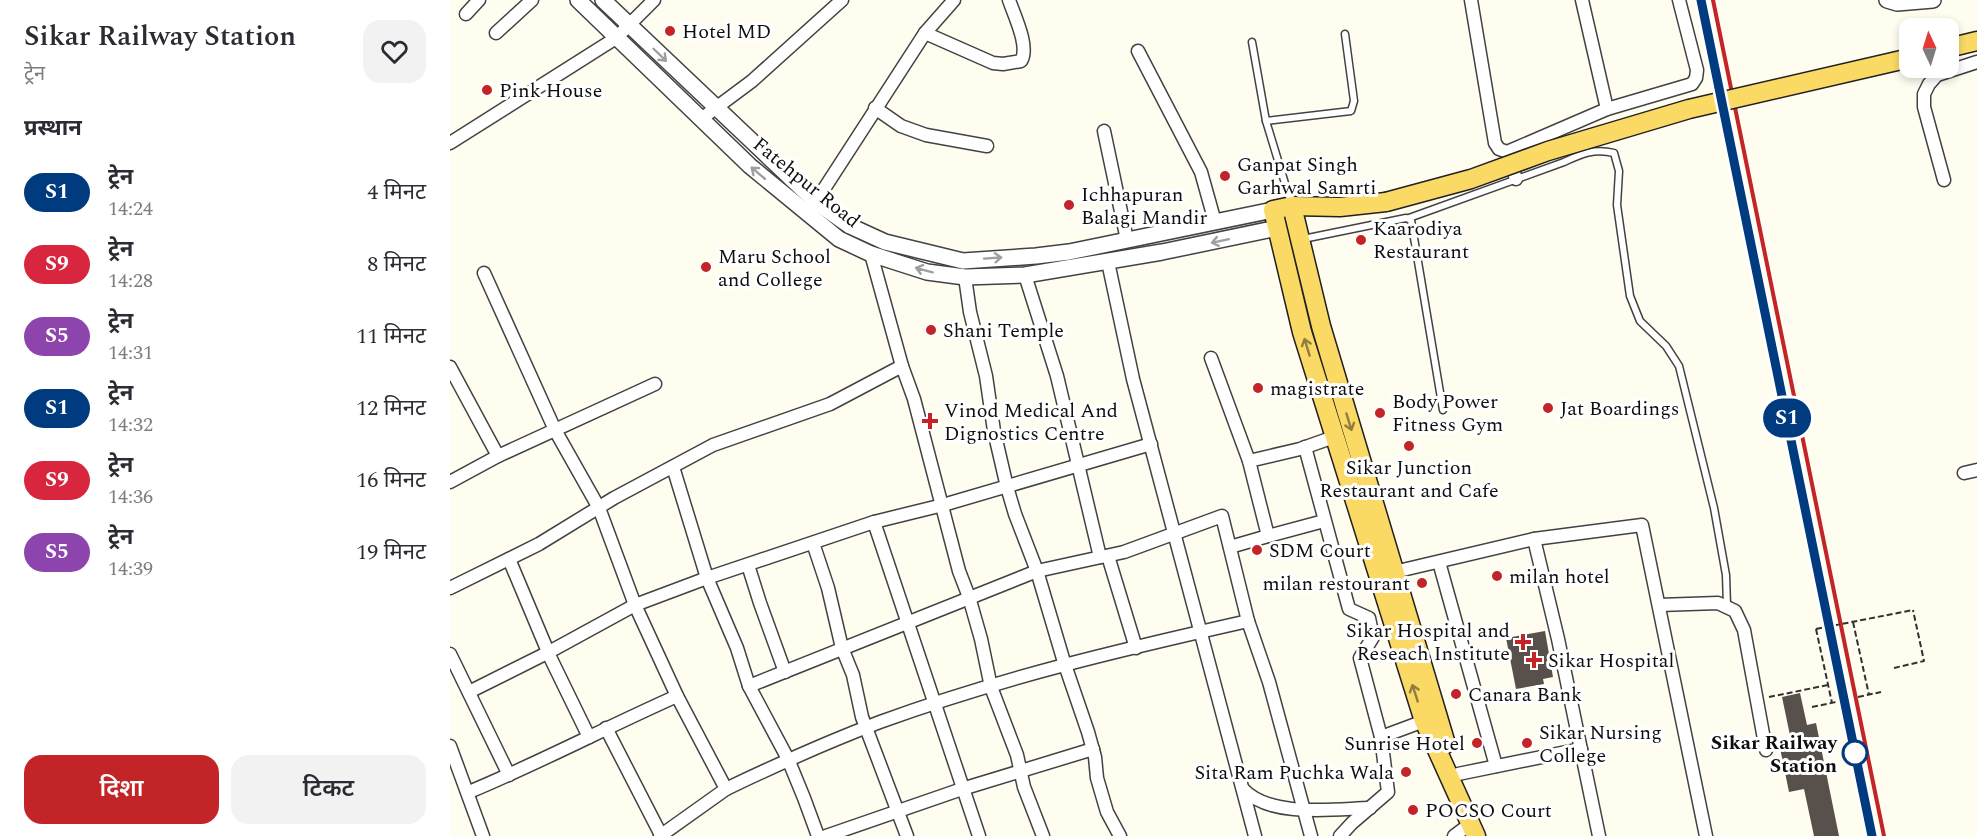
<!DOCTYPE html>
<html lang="hi">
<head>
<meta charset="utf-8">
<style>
	body { margin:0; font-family:Spectral,"Noto Sans Devanagari",serif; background:#f2f2f3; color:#2b2b33; height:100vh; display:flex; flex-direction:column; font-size:22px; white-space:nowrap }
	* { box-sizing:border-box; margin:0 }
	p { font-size:20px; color:#7c7c81 }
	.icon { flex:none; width:33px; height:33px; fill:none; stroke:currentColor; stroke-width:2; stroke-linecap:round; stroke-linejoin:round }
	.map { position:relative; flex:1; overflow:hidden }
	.details { display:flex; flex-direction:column; background:#fff; width:450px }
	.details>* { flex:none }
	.badge { padding:0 12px; border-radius:20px; font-size:21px; line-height:39px }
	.needle { width:39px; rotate:356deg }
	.buttons { position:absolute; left:1449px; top:18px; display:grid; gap:12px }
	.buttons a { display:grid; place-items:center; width:60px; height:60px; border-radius:12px; background:#fff; box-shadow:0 3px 9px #0003; font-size:30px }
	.map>.badge { position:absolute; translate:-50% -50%; box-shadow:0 0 0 3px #fff }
	h2 { padding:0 24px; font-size:22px; line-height:54px }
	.round { display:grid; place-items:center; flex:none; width:63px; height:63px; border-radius:18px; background:#f2f2f3 }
	.summary { display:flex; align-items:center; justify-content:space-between; height:102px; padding:0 24px }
	h1 { font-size:28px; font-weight:600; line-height:45px }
	.button { display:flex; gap:12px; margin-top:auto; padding:12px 24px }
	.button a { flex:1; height:69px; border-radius:18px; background:#c22428; color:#fff; font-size:24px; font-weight:600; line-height:69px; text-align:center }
	.button a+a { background:#f2f2f3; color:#2b2b33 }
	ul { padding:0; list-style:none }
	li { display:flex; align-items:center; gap:18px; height:72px; padding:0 24px }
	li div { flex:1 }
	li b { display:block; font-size:22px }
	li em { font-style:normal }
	li .badge { min-width:66px; font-weight:700; text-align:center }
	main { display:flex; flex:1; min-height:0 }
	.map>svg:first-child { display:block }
</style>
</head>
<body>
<main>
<section class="details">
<div class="summary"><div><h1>Sikar Railway Station</h1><p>ट्रेन</p></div><a class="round"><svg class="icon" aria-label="heart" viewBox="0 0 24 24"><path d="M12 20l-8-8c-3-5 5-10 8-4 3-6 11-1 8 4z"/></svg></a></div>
<h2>प्रस्थान</h2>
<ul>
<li><span class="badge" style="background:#003b80;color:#fff">S1</span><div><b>ट्रेन</b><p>14:24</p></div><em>4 मिनट</em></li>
<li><span class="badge" style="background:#d7263d;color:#fff">S9</span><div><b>ट्रेन</b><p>14:28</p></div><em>8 मिनट</em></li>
<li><span class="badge" style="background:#8e44ad;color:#fff">S5</span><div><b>ट्रेन</b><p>14:31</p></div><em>11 मिनट</em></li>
<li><span class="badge" style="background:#003b80;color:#fff">S1</span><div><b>ट्रेन</b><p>14:32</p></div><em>12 मिनट</em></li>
<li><span class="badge" style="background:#d7263d;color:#fff">S9</span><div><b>ट्रेन</b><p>14:36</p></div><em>16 मिनट</em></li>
<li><span class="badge" style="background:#8e44ad;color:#fff">S5</span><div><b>ट्रेन</b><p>14:39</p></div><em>19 मिनट</em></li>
</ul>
<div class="button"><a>दिशा</a><a>टिकट</a></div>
</section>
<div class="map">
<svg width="1527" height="836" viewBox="0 0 1527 836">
	<rect width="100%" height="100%" fill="#fffcf0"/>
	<g fill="#58504b">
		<polygon points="1095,631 1103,677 1093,679 1094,684 1066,689 1056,638"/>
		<polygon points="1350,693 1357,725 1366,723 1389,836 1364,836 1354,789 1339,792 1330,748 1342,745 1332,697"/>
	</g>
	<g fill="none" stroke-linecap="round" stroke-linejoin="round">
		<g stroke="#424242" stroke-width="9">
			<g id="service">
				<polyline points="802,42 816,121 841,203"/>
				<polyline points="816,121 901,111 904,101 895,34"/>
				<path d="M959,218L1114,162C1131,154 1144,148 1164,153L1169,171L1167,205L1180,296L1190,321L1216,346L1229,366L1264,508L1276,575L1277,606"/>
				<polyline points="853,239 956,218 961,220 993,410"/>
			</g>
		</g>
		<g stroke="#424242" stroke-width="15">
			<g id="minor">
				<polyline points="1021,0 1045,143 1049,149 1057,152 1157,109 1242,84 1246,78 1247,70 1229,0"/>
				<polyline points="1132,0 1157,109"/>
				<polyline points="16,14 29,0"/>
				<polyline points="46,33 82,0"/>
				<path d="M475,33L543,63L553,64L571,61C580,47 564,15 559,0"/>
				<polyline points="688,51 751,172 765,222"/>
				<polyline points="425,108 451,126 476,135 537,146"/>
				<polyline points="251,119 302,81 392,0"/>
				<polyline points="654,131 677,240"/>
				<polyline points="0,143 166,38 204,0"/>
				<polyline points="1059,158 1066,179"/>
				<polyline points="1494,180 1474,107 1474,94 1479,84 1487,75 1527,62"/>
				<polyline points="361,209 475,33 504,0"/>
				<polyline points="421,254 452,366 464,399 509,571 519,597 531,639 541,687 567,755 574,787 593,836"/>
				<polyline points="658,262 683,379 805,836"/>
				<polyline points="34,273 105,430 149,508 185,605 227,696 276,789 210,836"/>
				<polyline points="575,275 607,376 650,557"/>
				<polyline points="515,277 520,312 536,376 544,431 557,487 565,514 587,571 614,662 638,732 645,757 647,778 657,812 670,836"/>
				<polyline points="761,358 799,461"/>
				<polyline points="0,367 48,456"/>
				<polyline points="855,447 899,609 919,618 923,637 910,658 931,737 938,792 902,823 890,836"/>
				<polyline points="223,467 257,578 287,648 299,686 338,759 354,798 368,836"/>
				<polyline points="1514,473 1527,470"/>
				<polyline points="0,482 48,456 205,384"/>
				<polyline points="424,522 529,836"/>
				<polyline points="818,536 874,521"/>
				<polyline points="1084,539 1108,639 1149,836"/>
				<polyline points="363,543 378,588 392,648 403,675 412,717 457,836"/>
				<polyline points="780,547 818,536 799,461 850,449 884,437"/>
				<polyline points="658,556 686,648"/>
				<polyline points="59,559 101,659 139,737"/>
				<polyline points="989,562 1046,766"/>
				<polyline points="298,565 310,603 335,672"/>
				<polyline points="944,572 1084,539 1192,525 1256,836"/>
				<polyline points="0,588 89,544 164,498 263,445 380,404 452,366"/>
				<polyline points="1209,605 1268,603 1285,611 1294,630 1316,750"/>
				<polyline points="0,654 59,775"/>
				<polyline points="299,686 587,571 674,552 772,516 798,621 819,682 861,836"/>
				<polyline points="19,692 99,652 185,605 257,578 424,522 493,505 701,444"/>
				<polyline points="156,728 211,835"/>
				<polyline points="931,737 974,721"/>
				<polyline points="0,746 33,836"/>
				<polyline points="1008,774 1131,749"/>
				<path d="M276,789C326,765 377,742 430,722C550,678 674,649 798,621"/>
				<path d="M793,789C820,818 883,809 920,808"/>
				<path d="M19,792C89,763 157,727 227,696"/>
				<polyline points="376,836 512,789 643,749"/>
				<polyline points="1004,836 1020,824"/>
			</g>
		</g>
		<g stroke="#424242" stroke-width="18">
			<g id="tertiary">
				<polyline points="128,0 300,166 389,239 421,254 477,272 515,277 575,275 712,252 827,228"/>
				<polyline points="153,0 366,202 400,226 435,242 513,261 586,256 619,252 823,210"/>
				<polyline points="1437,0 1447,3 1483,0"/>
			</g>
		</g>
		<g stroke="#202020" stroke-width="21">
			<g id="primary">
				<polyline points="1498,48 1527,41"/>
				<polyline points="936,202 890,207 842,206 823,210 852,332 974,721 1026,836"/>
				<polyline points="842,206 871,326 996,744"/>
			</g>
		</g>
		<g stroke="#313131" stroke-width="2" stroke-dasharray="6 3" stroke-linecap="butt">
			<polyline points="1403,622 1419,695"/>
			<polyline points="1366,629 1382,703"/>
			<polyline points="1444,668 1474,661 1463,610"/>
			<polyline points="1319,697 1378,685"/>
			<polyline points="1408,697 1431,692"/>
			<polyline points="1362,707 1391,701"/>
		</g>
		<use href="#service" stroke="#fff" stroke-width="6"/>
		<use href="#minor" stroke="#fff" stroke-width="12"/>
		<use href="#tertiary" stroke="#fff" stroke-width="15"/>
		<use href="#primary" stroke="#fad965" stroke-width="18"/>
		<g stroke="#c22428" stroke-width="4">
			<polyline points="1251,0 1422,836"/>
			<polyline points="1263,0 1434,836"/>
		</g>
		<g stroke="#202020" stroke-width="21" stroke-linecap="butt">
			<polyline id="primary-bridge" points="936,202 1021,179 1098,151 1239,109 1460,58"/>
		</g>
		<polyline stroke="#313131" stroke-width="2" stroke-dasharray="6 3" stroke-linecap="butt" points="1366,629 1463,610"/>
		<use href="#primary-bridge" stroke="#fad965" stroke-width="18"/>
	</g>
	<defs><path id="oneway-shaft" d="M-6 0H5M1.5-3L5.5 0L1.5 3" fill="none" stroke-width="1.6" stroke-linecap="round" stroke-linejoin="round" transform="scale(1.5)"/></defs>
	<g stroke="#9f9f9f">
		<use href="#oneway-shaft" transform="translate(210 55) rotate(44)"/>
		<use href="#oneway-shaft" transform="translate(308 173) rotate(-140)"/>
		<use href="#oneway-shaft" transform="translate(770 241) rotate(168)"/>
		<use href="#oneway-shaft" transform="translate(543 258) rotate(-4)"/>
		<use href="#oneway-shaft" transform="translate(474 270) rotate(-165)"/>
	</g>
	<g stroke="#907e3e">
		<use href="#oneway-shaft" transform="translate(857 347) rotate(-107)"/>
		<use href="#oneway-shaft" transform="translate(899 422) rotate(73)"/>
		<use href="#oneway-shaft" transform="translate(965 693) rotate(-108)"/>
	</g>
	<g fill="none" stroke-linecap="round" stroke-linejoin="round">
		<g stroke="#fff" stroke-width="14">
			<polyline id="line" points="1251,0 1422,836"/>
		</g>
		<use href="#line" stroke="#003b80" stroke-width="9"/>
	</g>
	<g fill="#c22428" stroke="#fff" stroke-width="2">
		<circle cx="220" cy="31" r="6"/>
		<circle cx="37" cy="90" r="6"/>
		<circle cx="775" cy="176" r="6"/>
		<circle cx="619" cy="205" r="6"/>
		<circle cx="911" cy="240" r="6"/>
		<circle cx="256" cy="267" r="6"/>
		<circle cx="481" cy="330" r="6"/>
		<circle cx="808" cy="388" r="6"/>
		<circle cx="1098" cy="408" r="6"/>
		<circle cx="930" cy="413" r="6"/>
		<path d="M477 412h6v6h6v6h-6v6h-6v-6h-6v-6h6z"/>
		<circle cx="959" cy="446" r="6"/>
		<circle cx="807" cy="550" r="6"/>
		<circle cx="1047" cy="576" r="6"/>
		<circle cx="972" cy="583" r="6"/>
		<path d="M1070 633h6v6h6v6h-6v6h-6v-6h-6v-6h6z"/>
		<path d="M1081 651h6v6h6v6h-6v6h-6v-6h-6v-6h6z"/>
		<circle cx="1006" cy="694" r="6"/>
		<circle cx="1027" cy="743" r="6"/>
		<circle cx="1077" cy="743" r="6"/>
		<circle cx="956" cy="772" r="6"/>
		<circle cx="963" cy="810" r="6"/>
	</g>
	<circle fill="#fff" stroke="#003b80" stroke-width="3" cx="1405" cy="753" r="12"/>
	<g text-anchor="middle" stroke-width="6" stroke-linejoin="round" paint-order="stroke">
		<g font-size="20" fill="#0f0f0f" stroke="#fff" text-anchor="start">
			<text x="232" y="38">Hotel MD</text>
			<text x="49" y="97">Pink House</text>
			<text x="787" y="171">Ganpat Singh<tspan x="787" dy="23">Garhwal Samrti</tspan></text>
			<text x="631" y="201">Ichhapuran<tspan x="631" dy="23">Balagi Mandir</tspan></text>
			<text x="923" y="235">Kaarodiya<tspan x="923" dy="23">Restaurant</tspan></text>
			<text x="268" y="263">Maru School<tspan x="268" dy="23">and College</tspan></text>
			<text x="493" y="337">Shani Temple</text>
			<text x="820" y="395">magistrate</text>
			<text x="942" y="408">Body Power<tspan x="942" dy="23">Fitness Gym</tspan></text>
			<text x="1110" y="415">Jat Boardings</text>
			<text x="494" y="417">Vinod Medical And<tspan x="494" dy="23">Dignostics Centre</tspan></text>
			<text x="959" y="474" text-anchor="middle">Sikar Junction<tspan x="959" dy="23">Restaurant and Cafe</tspan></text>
			<text x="819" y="557">SDM Court</text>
			<text x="1059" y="583">milan hotel</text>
			<text x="960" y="590" text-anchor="end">milan restourant</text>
			<text x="1060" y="637" text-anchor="end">Sikar Hospital and<tspan x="1060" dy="23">Reseach Institute</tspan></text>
			<text x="1098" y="667">Sikar Hospital</text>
			<text x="1018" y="701">Canara Bank</text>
			<text x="1089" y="739">Sikar Nursing<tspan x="1089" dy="23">College</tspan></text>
			<text x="1015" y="750" text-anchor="end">Sunrise Hotel</text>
			<text x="944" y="779" text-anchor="end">Sita Ram Puchka Wala</text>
			<text x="975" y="817">POCSO Court</text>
		</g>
		<g font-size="20" fill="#0f0f0f" stroke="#fff">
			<text transform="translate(357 182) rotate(39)" y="7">Fatehpur Road</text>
		</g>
		<g font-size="20" font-weight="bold" fill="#0f0f0f" stroke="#fff" text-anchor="end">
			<text x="1387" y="749">Sikar Railway<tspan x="1387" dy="23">Station</tspan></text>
		</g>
	</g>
</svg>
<div class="buttons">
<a><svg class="needle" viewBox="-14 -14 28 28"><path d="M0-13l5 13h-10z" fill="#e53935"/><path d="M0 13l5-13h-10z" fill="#7c7c81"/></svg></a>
</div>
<b class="badge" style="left:1337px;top:418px;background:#003b80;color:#fff">S1</b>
</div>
</main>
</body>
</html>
